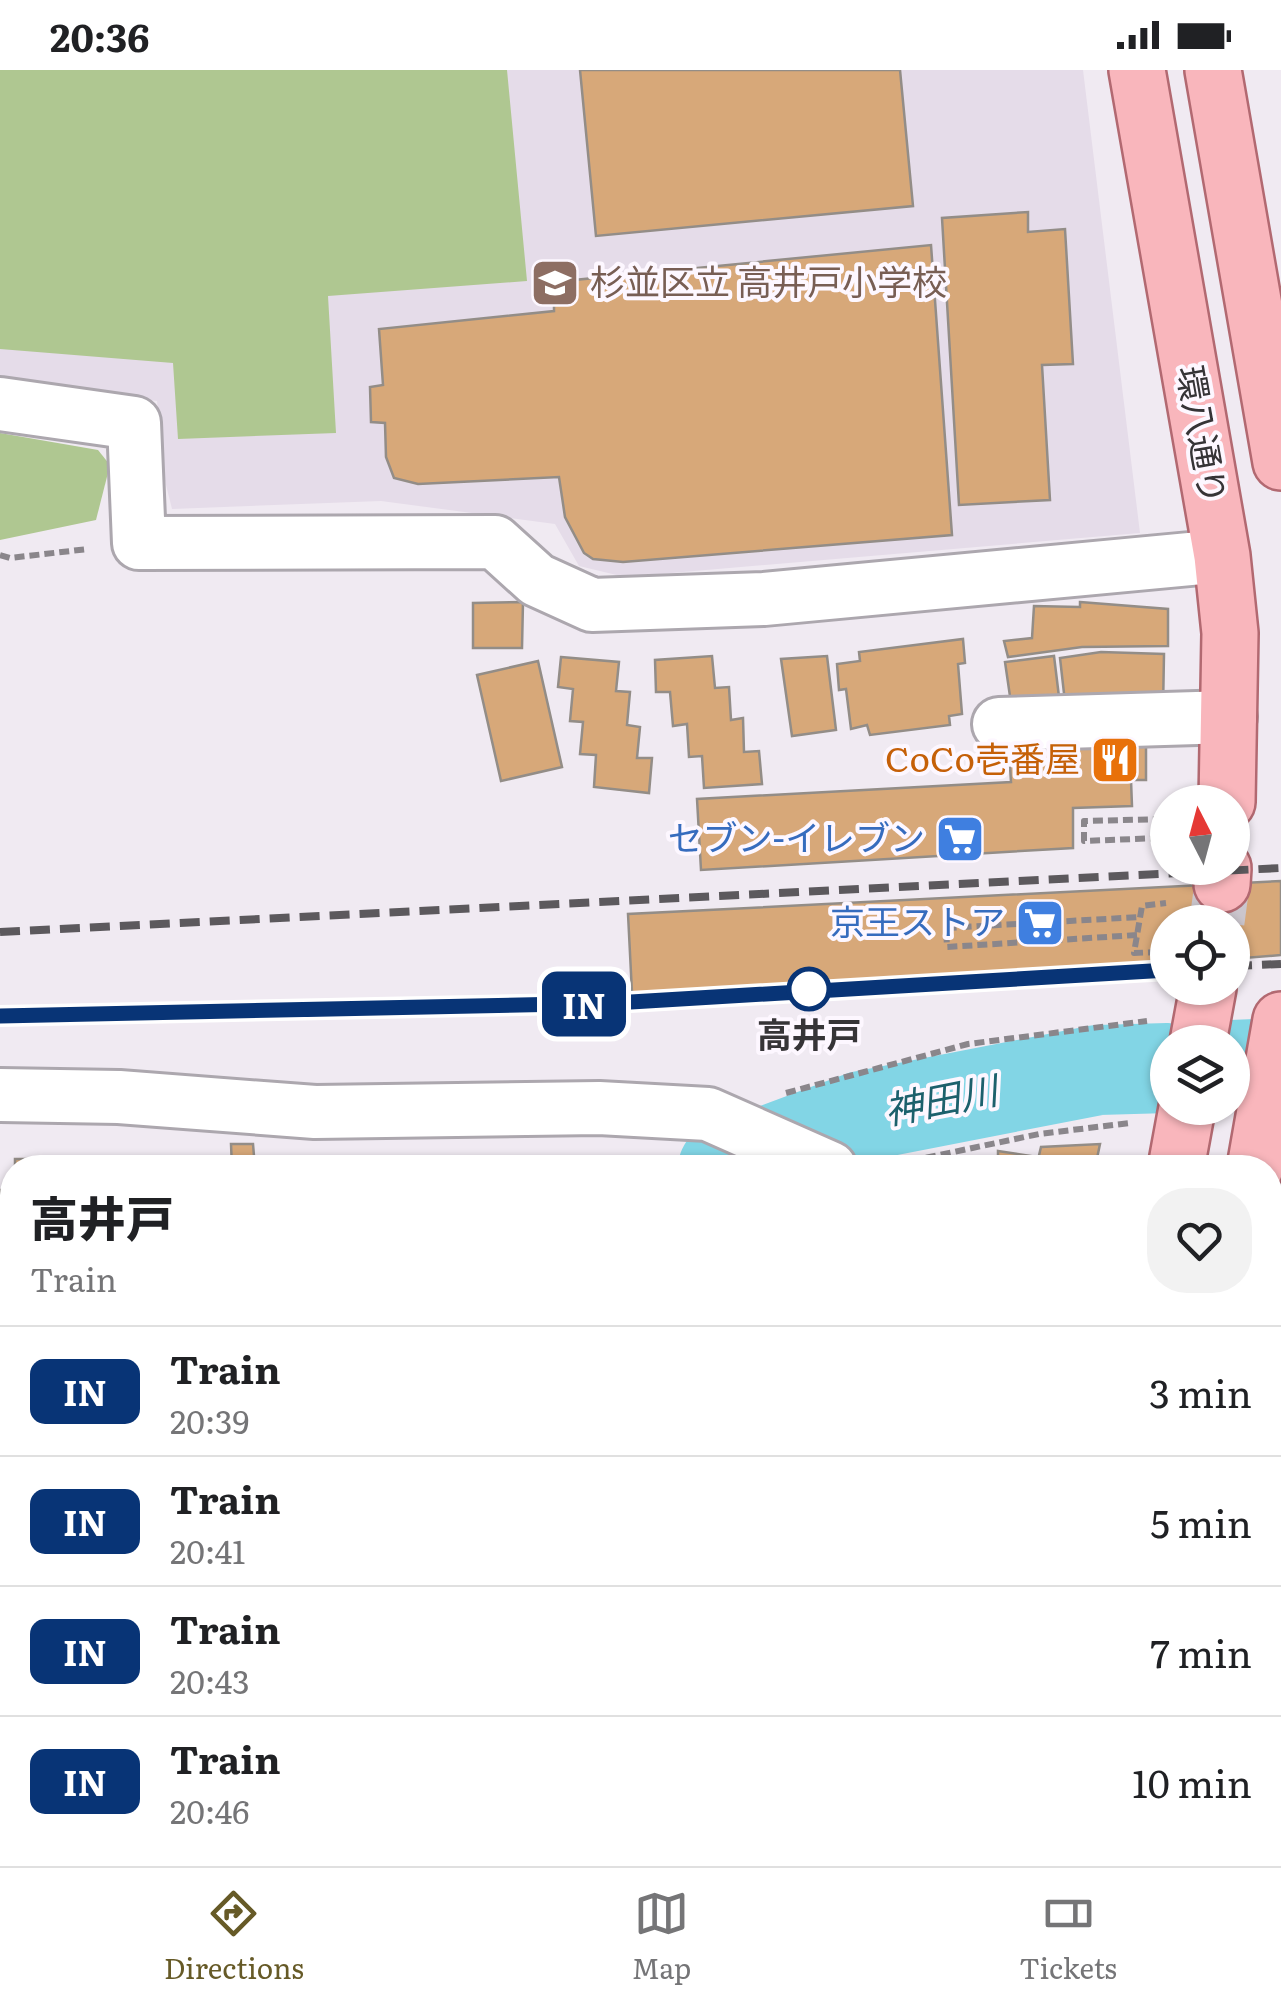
<!DOCTYPE html>
<html lang="en">
<head>
<meta charset="utf-8">
<style>
	body { margin:0; font-family:Literata,"Noto Sans JP",serif; background:#f2f2f2; color:#202124; height:100vh; display:flex; flex-direction:column; font-size:38px; white-space:nowrap }
	* { box-sizing:border-box; margin:0 }
	p { font-size:32px; color:#757577 }
	.icon { flex:none; width:55px; height:55px; fill:none; stroke:currentColor; stroke-width:2; stroke-linecap:round; stroke-linejoin:round }
	.map { position:relative; flex:1; overflow:hidden }
	.side { position:absolute; left:0px; top:1085px; width:1282px; height:712px; display:flex; flex-direction:column; background:#fff; border-radius:40px 40px 0 0; box-shadow:0 2px 8px #0004 }
	.side>* { flex:none }
	.badge { padding:0 20px; border-radius:15px; font-size:35px; line-height:65px }
	.needle { width:65px; rotate:354deg }
	.buttons { position:absolute; left:1150px; top:715px; display:grid; gap:20px }
	.buttons a { display:grid; place-items:center; width:100px; height:100px; border-radius:50%; background:#fff; box-shadow:0 2px 8px #0004; font-size:50px }
	.map>.badge { position:absolute; translate:-50% -50%; box-shadow:0 0 0 5px #fff }
	.round { display:grid; place-items:center; flex:none; width:105px; height:105px; border-radius:40px; background:#f2f2f2 }
	.head { display:flex; align-items:center; justify-content:space-between; height:170px; padding:0 30px }
	h1 { font-size:48px; font-weight:800; line-height:75px }
	ul { padding:0; list-style:none }
	li { display:flex; align-items:center; gap:30px; height:130px; padding:0 30px; border-top:2px solid #e0e0e0 }
	li div { flex:1 }
	li b { display:block; font-size:38px }
	li em { font-style:normal }
	li .badge { min-width:110px; font-weight:700; text-align:center }
	.status { display:flex; justify-content:space-between; align-items:center; height:70px; padding:0 50px; background:#fff; direction:ltr }
	.status svg { height:28px; fill:currentColor }
	.tabs { display:flex; justify-content:space-around; align-items:center; height:140px; border-top:2px solid #e0e0e0; background:#fff; font-size:28px; color:#757577 }
	.tabs a { display:grid; justify-items:center; gap:5px }
	.tabs .on { color:#665a27 }
	.map>svg:first-child { display:block }
</style>
</head>
<body>
<div class="status"><b>20:36</b><svg viewBox="0 0 49 12"><path d="M0 12V9h3v3zM5 12V6h3v6zM10 12V3h3v9zM15 12V0h3v12zM26 1h20v11H26zM47 4h2v5h-2z"/></svg></div>
<div class="map">
<svg width="1281" height="1796" viewBox="0 0 1281 1796">
	<rect width="100%" height="100%" fill="#f0eaf2"/>
	<g fill="#e5dce9">
		<polygon points="0,0 1083,0 1140,463 625,507 579,496 555,454 381,431 172,439 163,403 157,331 0,312"/>
		<polygon points="225,1785 321,1785 320,1796 226,1796"/>
		<polygon points="378,1785 658,1785 656,1796 486,1794"/>
	</g>
	<g fill="#afc791">
		<polygon points="0,0 507,0 527,211 328,226 336,363 178,369 173,293 0,279"/>
		<polygon points="0,363 98,380 110,395 96,450 0,470"/>
		<polygon points="0,1531 12,1537 12,1613 0,1620"/>
	</g>
	<g fill="none" stroke-linecap="round" stroke-linejoin="round">
		<g stroke="#82d5e5" stroke-width="90">
			<polyline points="1232,995 1281,993"/>
			<polyline points="723,1098 862,1046 1098,1000 1168,998"/>
			<polyline points="0,1412 12,1406"/>
		</g>
	</g>
	<g fill="#d7a879" stroke="#938d87" stroke-width="2.5">
		<polygon points="580,0 900,0 913,136 596,166"/>
		<polygon points="1028,142 1028,162 1065,159 1073,294 1042,295 1050,430 959,435 942,148"/>
		<polygon points="931,175 952,465 623,492 593,489 584,483 565,447 559,407 418,414 394,408 386,387 385,353 371,352 370,317 383,315 379,259 554,241 554,212"/>
		<polygon points="523,532 522,578 473,578 473,533"/>
		<polygon points="1080,532 1168,539 1168,576 1082,577 1008,587 1004,571 1032,568 1034,536 1080,537"/>
		<polygon points="963,569 965,593 958,594 962,644 949,646 950,655 870,665 867,655 851,659 846,619 839,620 837,594 860,591 859,582"/>
		<polygon points="1101,582 1164,584 1163,640 1066,641 1060,588"/>
		<polygon points="712,586 715,618 729,617 731,650 743,648 744,682 759,681 762,714 704,718 702,686 689,687 687,654 673,656 670,622 656,622 655,590"/>
		<polygon points="827,586 836,660 792,666 781,589"/>
		<polygon points="1054,586 1060,635 1012,640 1005,592"/>
		<polygon points="561,587 619,592 616,621 630,622 627,655 640,657 637,688 652,688 649,723 594,717 596,685 580,684 583,652 570,651 573,619 558,617"/>
		<polygon points="538,591 562,697 501,711 477,605"/>
		<polygon points="1008,666 1146,666 1146,710 1131,710 1132,736 1073,738 1073,778 701,800 697,729 1011,712"/>
		<polygon points="1281,811 1281,885 1232,889 1232,852 1168,852 1168,893 632,923 628,844"/>
		<polygon points="231,1074 253,1074 255,1098 232,1098"/>
		<polygon points="1100,1074 1095,1098 1036,1098 1041,1077"/>
		<polygon points="998,1081 1031,1086 1029,1098 962,1098 963,1089 998,1093"/>
		<rect x="15" y="1089" width="142" height="9"/>
		<rect x="0" y="1120" width="12" height="101"/>
		<polygon points="1271,1336 1281,1340 1281,1561 1270,1558"/>
		<polygon points="1270,1638 1281,1643 1281,1769 1270,1766"/>
		<polygon points="0,1672 12,1672 12,1738 5,1738 6,1748 0,1748"/>
		<rect x="97" y="1785" width="113" height="11"/>
		<polygon points="702,1785 842,1785 841,1796 701,1796"/>
		<polygon points="871,1785 992,1785 991,1796 869,1796"/>
	</g>
	<g fill="none" stroke-linecap="round" stroke-linejoin="round">
		<polyline stroke="#cbc6cd" stroke-width="55" stroke-dasharray="55 28" stroke-linecap="butt" points="1217,852 1222,814"/>
		<g stroke="#aca7ae" stroke-width="30">
			<g id="lane">
				<polyline points="33,1785 33,1796"/>
				<polyline points="682,1790 683,1785"/>
			</g>
		</g>
		<g stroke="#aca7ae" stroke-width="58">
			<g id="street">
				<polyline points="0,334 134,353 139,473 495,472 537,510 592,535 764,529 1222,486"/>
				<polyline points="999,654 1230,647"/>
				<polyline points="0,1025 119,1027 315,1042 599,1038 708,1044 830,1098"/>
				<polyline points="1270,1616 1281,1620"/>
			</g>
		</g>
		<g stroke="#aca7ae" stroke-width="60">
			<polyline id="secondary" points="0,1464 12,1469"/>
		</g>
		<g stroke="#b26971" stroke-width="60">
			<g id="primary">
				<polyline points="1137,0 1222,486 1230,563 1227,732"/>
				<polyline points="1213,0 1281,392"/>
				<polyline points="1222,814 1223,798"/>
				<polyline points="1198,972 1208,918"/>
				<polyline points="1176,1098 1187,1038"/>
				<polyline points="1255,1098 1281,950"/>
				<polyline points="1053,1796 1055,1785"/>
				<polyline points="1126,1796 1128,1785"/>
			</g>
		</g>
		<g stroke="#8a868b" stroke-width="6" stroke-dasharray="10 5" stroke-linecap="butt">
			<polyline points="0,485 10,488 88,479"/>
			<polyline points="1160,768 1084,771 1084,751 1168,749"/>
			<polyline points="1137,865 947,877 946,858 1140,847"/>
			<polyline points="1158,882 1134,883 1142,836 1166,833"/>
			<polyline points="786,1023 968,974 1147,951"/>
			<polyline points="882,1097 1039,1064 1130,1053"/>
			<polyline points="587,1098 601,1091"/>
			<polyline points="0,1353 12,1347"/>
		</g>
		<use href="#lane" stroke="#fff" stroke-width="25"/>
		<use href="#street" stroke="#fff" stroke-width="52"/>
		<use href="#secondary" stroke="#fcdade" stroke-width="55"/>
		<use href="#primary" stroke="#f9b6bc" stroke-width="55"/>
		<g stroke="#5c595d" stroke-width="8" stroke-dasharray="20 10" stroke-linecap="butt">
			<polyline points="0,862 1281,798"/>
			<polyline points="1232,896 1281,894"/>
			<polyline points="0,946 614,933 1168,900"/>
		</g>
	</g>
	<g fill="none" stroke-linecap="round" stroke-linejoin="round">
		<g stroke="#fff" stroke-width="22">
			<polyline id="line" points="0,946 614,933 1168,900"/>
		</g>
		<use href="#line" stroke="#083476" stroke-width="15"/>
	</g>
	<defs>
		<g id="school-square" transform="scale(2.5)"><rect x="-9" y="-9" width="18" height="18" rx="4" fill="#8d6e63" stroke="#fdf7ff"/><path d="M0-5L7-2L0 1L-7-2ZM-4 1L0 2.5L4 1V4Q0 6-4 4Z" fill="#fff"/></g>
		<g id="restaurant-square" transform="scale(2.5)"><rect x="-9" y="-9" width="18" height="18" rx="4" fill="#e8710a" stroke="#fdf7ff"/><path d="M-5-6h1v4h1v-4h1v4h1v-4h1v5L-1.5 .5V6h-2V.5L-5-1ZM5-6V6H3V1.5H1.5Q1.5-4 5-6Z" fill="#fff"/></g>
		<g id="supermarket-square" transform="scale(2.5)"><rect x="-9" y="-9" width="18" height="18" rx="4" fill="#3f7fe0" stroke="#fdf7ff"/><path d="M-6-5.5h2.5l.6 2H6L4.5 2H-2.5L-4.4-4H-6ZM-1.5 3.2a1.3 1.3 0 1 0 .1 0ZM3 3.2a1.3 1.3 0 1 0 .1 0Z" fill="#fff"/></g>
	</defs>
	<g fill-rule="evenodd">
		<use href="#school-square" x="555" y="213"/>
		<use href="#restaurant-square" x="1115" y="690"/>
		<use href="#supermarket-square" x="960" y="769"/>
		<use href="#supermarket-square" x="1040" y="853"/>
	</g>
	<circle fill="#fff" stroke="#083476" stroke-width="5" cx="809" cy="919" r="20"/>
	<g text-anchor="middle" stroke-width="8" stroke-linejoin="round" paint-order="stroke">
		<g font-size="35" fill="#785e54" stroke="#fdf7ff" text-anchor="start">
			<text x="590" y="225">杉並区立 高井戸小学校</text>
		</g>
		<g font-size="35" fill="#363437" stroke="#fdf7ff">
			<text transform="translate(1201 365) rotate(80)" y="12">環八通り</text>
		</g>
		<g font-size="35" fill="#c56008" stroke="#fdf7ff" text-anchor="end">
			<text x="1080" y="702">CoCo壱番屋</text>
		</g>
		<g font-size="35" fill="#366cbe" stroke="#fdf7ff" text-anchor="end">
			<text x="925" y="781">セブン-イレブン</text>
			<text x="1005" y="865">京王ストア</text>
		</g>
		<g font-size="35" font-weight="bold" fill="#363437" stroke="#fdf7ff">
			<text x="809" y="978">高井戸</text>
		</g>
		<g font-size="38" font-style="italic" fill="#1c606c" stroke="#fdf7ff">
			<text transform="translate(941 1031) rotate(-11)" y="13">神田川</text>
		</g>
	</g>
</svg>
<div class="buttons">
<a><svg class="needle" viewBox="-14 -14 28 28"><path d="M0-13l5 13h-10z" fill="#e53935"/><path d="M0 13l5-13h-10z" fill="#757577"/></svg></a>
<a><svg class="icon" aria-label="locate" viewBox="0 0 24 24"><circle cx="12" cy="12" r="6"/><path d="M12 2v4M12 18v4M2 12h4M18 12h4"/></svg></a>
<a><svg class="icon" aria-label="layers" viewBox="0 0 24 24"><path d="M12 4l9 5-9 5-9-5zM3 14l9 5 9-5"/></svg></a>
</div>
<b class="badge" style="left:584px;top:934px;background:#083476;color:#fff">IN</b>
<section class="side">
<div class="head"><div><h1>高井戸</h1><p>Train</p></div><a class="round"><svg class="icon" aria-label="heart" viewBox="0 0 24 24"><path d="M12 20l-8-8c-3-5 5-10 8-4 3-6 11-1 8 4z"/></svg></a></div>
<ul>
<li><span class="badge" style="background:#083476;color:#fff">IN</span><div><b>Train</b><p>20:39</p></div><em>3 min</em></li>
<li><span class="badge" style="background:#083476;color:#fff">IN</span><div><b>Train</b><p>20:41</p></div><em>5 min</em></li>
<li><span class="badge" style="background:#083476;color:#fff">IN</span><div><b>Train</b><p>20:43</p></div><em>7 min</em></li>
<li><span class="badge" style="background:#083476;color:#fff">IN</span><div><b>Train</b><p>20:46</p></div><em>10 min</em></li>
</ul>
</section>
</div>
<nav class="tabs">
<a class="on"><svg class="icon" aria-label="directions" viewBox="0 0 24 24"><path d="M12 3l9 9-9 9-9-9zM9 14v-3h6M13 9l2 2-2 2"/></svg>Directions</a>
<a><svg class="icon" aria-label="map" viewBox="0 0 24 24"><path d="M3 6l6-2 6 2 6-2v14l-6 2-6-2-6 2zM9 4v14M15 6v14"/></svg>Map</a>
<a><svg class="icon" aria-label="tickets" viewBox="0 0 24 24"><path d="M3 7h18v10H3zM15 7v10"/></svg>Tickets</a>
</nav>
</body>
</html>
